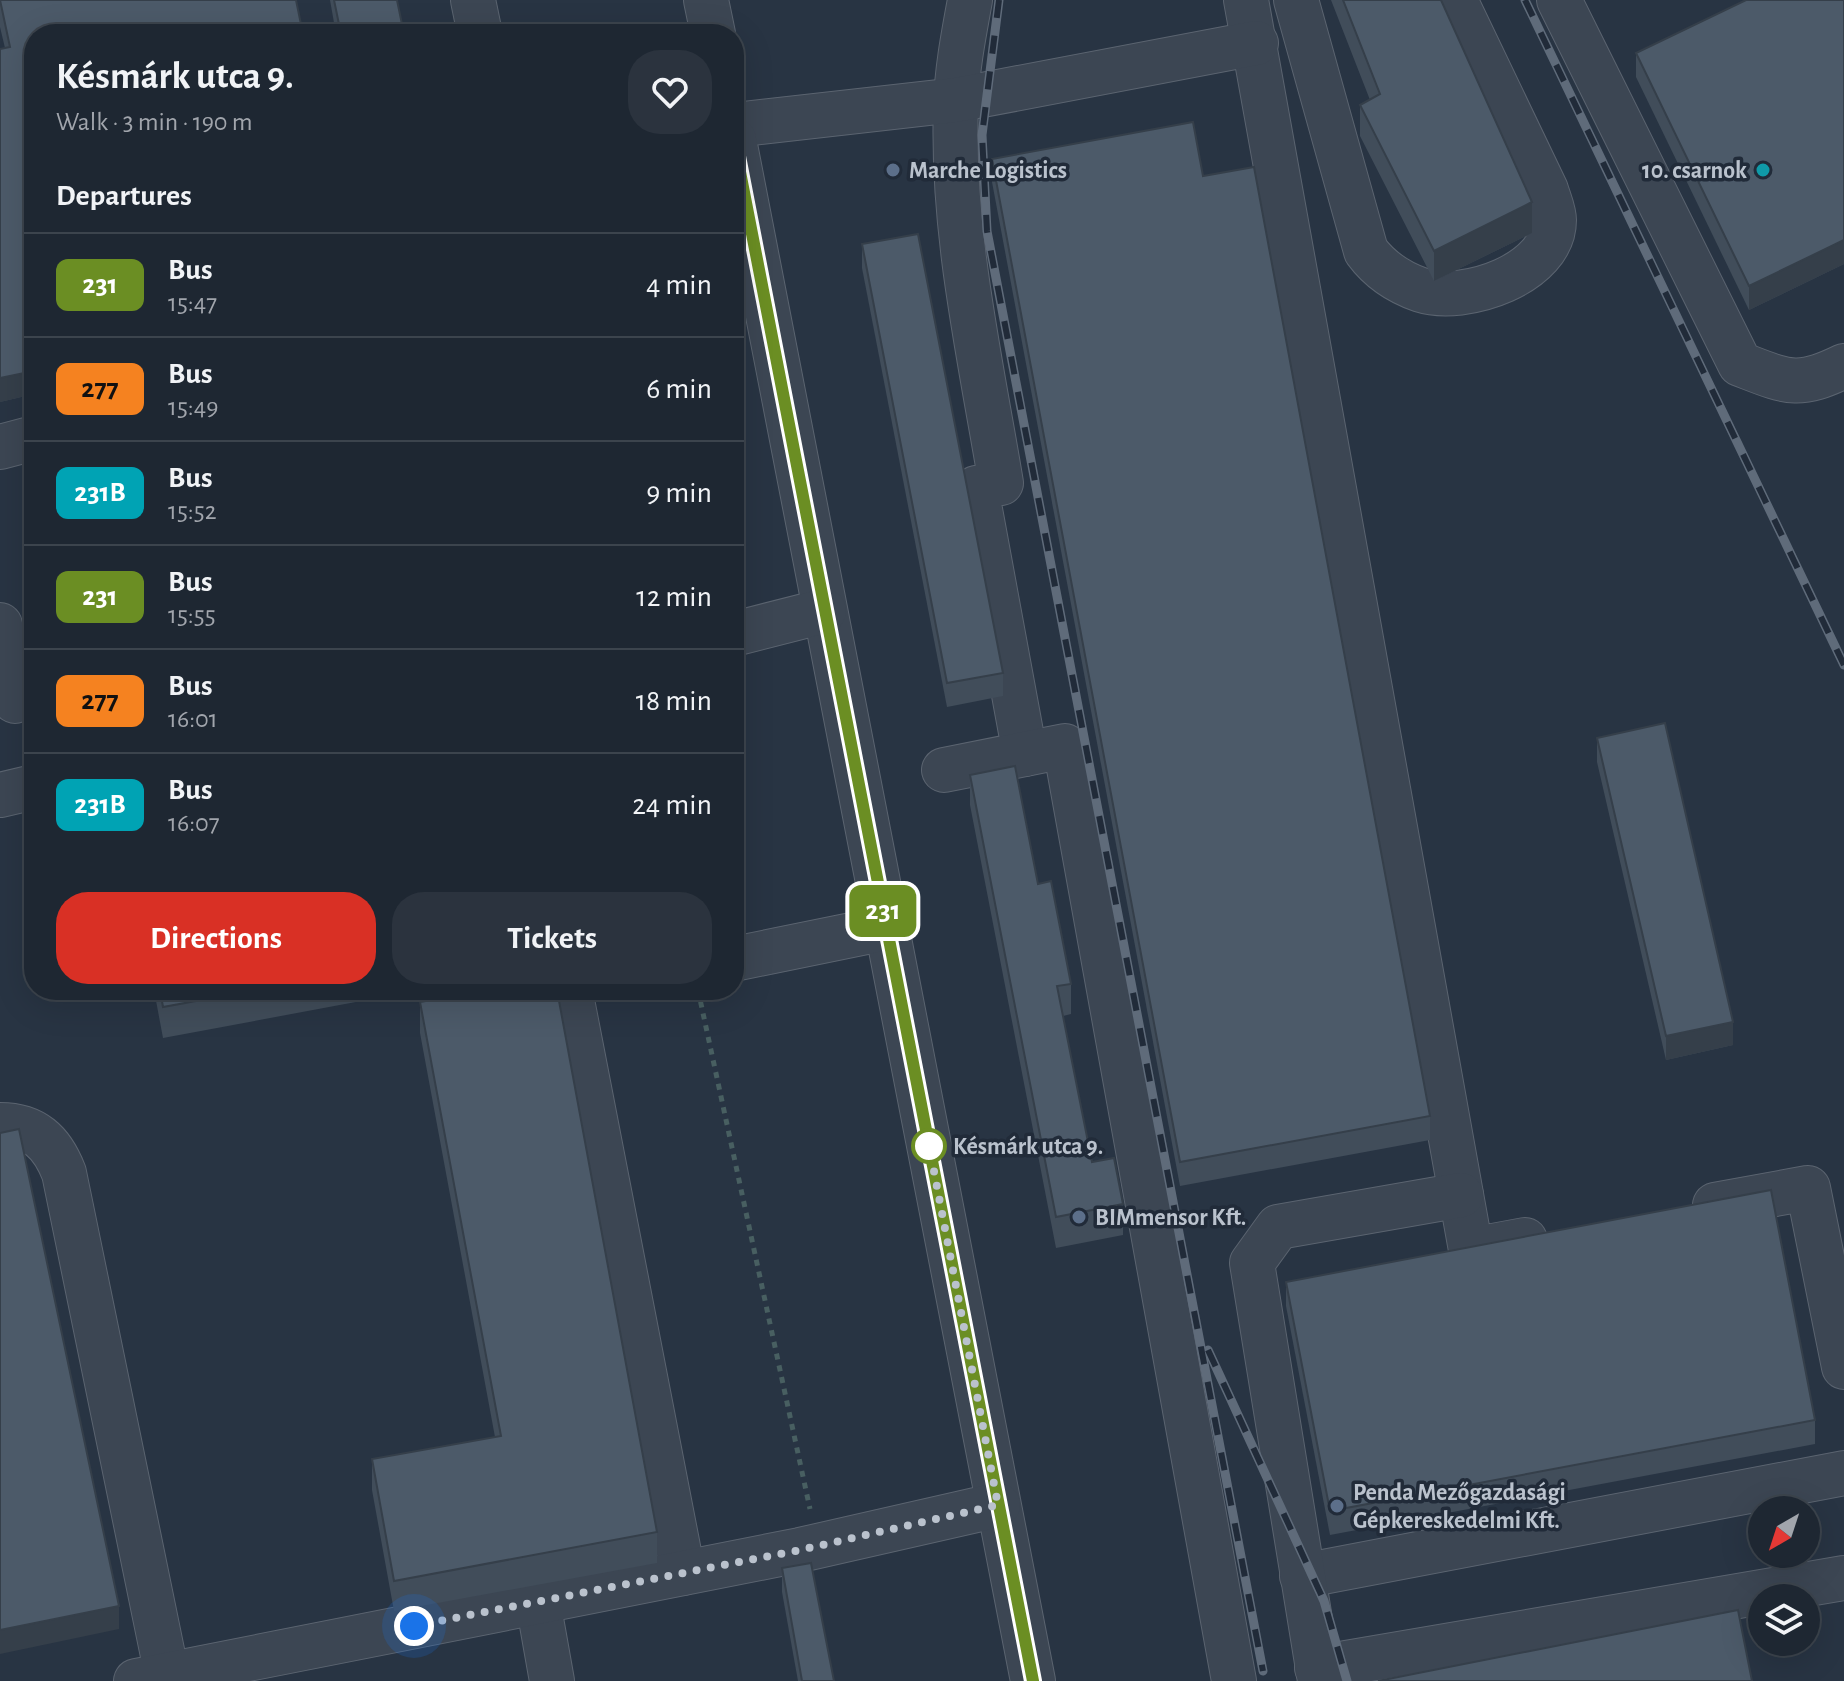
<!DOCTYPE html>
<html lang="en">
<head>
<meta charset="utf-8">
<style>
	body { margin:0; font-family:"Alegreya Sans",sans-serif; background:#2b333e; color:#f1f3f6; height:100vh; display:flex; flex-direction:column; font-size:30px; white-space:nowrap }
	* { box-sizing:border-box; margin:0 }
	p { font-size:26px; color:#a1a5ac }
	.icon { flex:none; width:44px; height:44px; fill:none; stroke:currentColor; stroke-width:2; stroke-linecap:round; stroke-linejoin:round }
	.map { position:relative; flex:1; overflow:hidden }
	.details { position:absolute; left:24px; top:24px; width:720px; height:976px; display:flex; flex-direction:column; background:#1e2732; border-radius:32px; box-shadow:0 8px 32px #0002,0 0 0 2px #3c444d }
	.details>* { flex:none }
	.badge { padding:0 16px; border-radius:12px; font-size:28px; line-height:52px }
	.needle { width:52px; rotate:219deg }
	.tools { position:absolute; left:1748px; top:1496px; display:grid; gap:16px }
	.tools a { display:grid; place-items:center; width:72px; height:72px; border-radius:50%; background:#1e2732; box-shadow:0 8px 32px #0002,0 0 0 2px #3c444d; font-size:40px }
	.you { position:absolute; width:40px; height:40px; margin:-20px; border:6px solid #fff; border-radius:50%; background:#1a73e8; box-shadow:0 0 0 12px #1a73e833 }
	.map>.badge { position:absolute; translate:-50% -50%; box-shadow:0 0 0 4px #fff }
	h2 { padding:0 32px; font-size:30px; line-height:72px }
	.round { display:grid; place-items:center; flex:none; width:84px; height:84px; border-radius:32px; background:#2b333e }
	.head { display:flex; align-items:center; justify-content:space-between; height:136px; padding:0 32px }
	h1 { font-size:38px; font-weight:600; line-height:60px }
	.cta { display:flex; gap:16px; margin-top:auto; padding:16px 32px }
	.cta a { flex:1; height:92px; border-radius:32px; background:#d93025; color:#fff; font-size:32px; font-weight:600; line-height:92px; text-align:center }
	.cta a+a { background:#2b333e; color:#f1f3f6 }
	ul { padding:0; list-style:none }
	li { display:flex; align-items:center; gap:24px; height:104px; padding:0 32px; border-top:2px solid #3c444d }
	li div { flex:1 }
	li b { display:block; font-size:30px }
	li em { font-style:normal }
	li .badge { min-width:88px; font-weight:700; text-align:center }
	.map>svg:first-child { display:block }
</style>
</head>
<body>
<div class="map">
<svg width="1844" height="1681" viewBox="0 0 1844 1681">
	<rect width="100%" height="100%" fill="#283443"/>
	<g fill="none" stroke-linecap="round" stroke-linejoin="round">
		<g stroke="#5b6470" stroke-width="46">
			<g id="minor">
				<polyline points="473,0 480,34"/>
				<polyline points="706,0 713,34"/>
				<path d="M970,0C964,33 957,68 956,103C951,231 980,357 1001,483L976,488L1025,754"/>
				<polyline points="1246,0 1471,1250 1525,1240"/>
				<path d="M1296,0L1366,251C1380,270 1398,282 1421,290C1464,304 1554,274 1554,220C1554,211 1549,200 1546,190L1455,0"/>
				<path d="M1559,0L1740,364C1787,382 1797,389 1844,366"/>
				<polyline points="734,125 956,100 1256,43"/>
				<polyline points="734,140 1033,1681"/>
				<polyline points="0,447 34,438"/>
				<polyline points="0,625 15,701"/>
				<polyline points="734,634 824,611"/>
				<polyline points="944,770 1065,746 1234,1681"/>
				<polyline points="0,795 34,787"/>
				<polyline points="734,959 886,928"/>
				<polyline points="570,990 683,1573"/>
				<path d="M0,1125C34,1125 52,1142 64,1173L167,1675"/>
				<polyline points="1715,1205 1808,1188 1844,1367"/>
				<polyline points="1302,1576 1844,1473"/>
				<polyline points="538,1602 552,1681"/>
				<polyline points="1317,1668 1844,1578"/>
				<polyline points="136,1681 800,1550 998,1505"/>
				<polyline points="1320,1681 1252,1263 1278,1227 1461,1195"/>
			</g>
		</g>
		<polyline stroke="#485f61" stroke-width="5" stroke-dasharray="6 6" stroke-linecap="butt" points="698,990 810,1509"/>
		<use href="#minor" stroke="#3c4653" stroke-width="44"/>
		<g stroke="#5f6b7a" stroke-width="9">
			<g id="rail">
				<polyline points="999,0 982,135 987,231 1263,1671"/>
				<polyline points="1525,0 1844,665"/>
				<polyline points="1208,1350 1324,1601 1347,1681"/>
			</g>
		</g>
		<use href="#rail" stroke="#212b39" stroke-width="6" stroke-dasharray="18" stroke-linecap="butt"/>
	</g>
	<g fill="#414d5a">
		<polygon points="0,0 34,34 34,394 0,402 5,48 0,27"/>
		<polygon points="330,0 397,0 404,34 336,34"/>
		<polygon points="1331,0 1441,0 1532,233 1434,281 1360,136 1360,105 1370,100"/>
		<polygon points="1844,0 1844,264 1749,310 1636,77 1636,53"/>
		<polygon points="992,159 1203,176 1430,1116 1430,1140 1180,1186 992,182"/>
		<polygon points="862,244 1003,673 1003,696 947,707 862,268"/>
		<polygon points="1597,738 1733,1045 1666,1060 1597,762"/>
		<polygon points="970,775 1038,884 1071,984 1071,1014 1063,1016 1092,1162 1123,1204 1123,1235 1056,1248 970,805"/>
		<polygon points="154,990 420,990 163,1038"/>
		<polygon points="423,990 557,990 657,1532 657,1563 394,1611 372,1490 372,1459 495,1437 420,1033 420,1002 425,1001"/>
		<polygon points="1286,1282 1815,1420 1815,1444 1330,1535 1286,1306"/>
		<polygon points="782,1568 834,1681 798,1681 782,1592"/>
	</g>
	<g fill="#353f4a">
		<polygon points="1532,202 1532,233 1434,281 1434,251"/>
		<polygon points="1844,240 1844,264 1749,310 1749,286"/>
		<polygon points="34,371 34,394 0,402 0,378"/>
		<polygon points="1733,1022 1733,1045 1666,1060 1666,1036"/>
		<polygon points="119,1606 119,1629 0,1654 0,1630"/>
	</g>
	<g fill="#4c5a69" stroke="#353f4a" stroke-width="2">
		<polygon points="0,0 296,0 303,34 34,34 34,371 0,378 0,49 10,47"/>
		<polygon points="334,0 397,0 404,34 341,34"/>
		<polygon points="1343,0 1441,0 1532,202 1434,251 1360,105 1380,94"/>
		<polygon points="1746,0 1844,0 1844,240 1749,286 1636,53"/>
		<polygon points="1193,122 1203,176 1254,167 1430,1116 1180,1162 992,159"/>
		<polygon points="918,234 1003,673 947,683 862,244"/>
		<polygon points="1665,723 1733,1022 1666,1036 1597,738"/>
		<polygon points="1015,766 1038,884 1051,881 1071,984 1057,986 1092,1162 1114,1158 1123,1204 1056,1217 970,775"/>
		<polygon points="160,990 256,990 163,1007"/>
		<polygon points="427,990 488,990 429,1001"/>
		<polygon points="488,990 557,990 657,1532 394,1581 372,1459 501,1436 420,1002"/>
		<polygon points="19,1129 119,1606 0,1630 0,1133"/>
		<polygon points="1771,1190 1815,1420 1330,1511 1286,1282"/>
		<polygon points="811,1563 834,1681 802,1681 782,1568"/>
		<polygon points="1738,1610 1752,1681 1378,1681"/>
	</g>
	<g fill="none" stroke-linecap="round" stroke-linejoin="round">
		<g stroke="#fff" stroke-width="18">
			<polyline id="line" points="734,141 1033,1681"/>
		</g>
		<use href="#line" stroke="#6b8e23" stroke-width="12"/>
		<polyline stroke="#bac2cd" stroke-width="8" stroke-dasharray="0 14.4" points="414,1626 800,1550 998,1505 928,1140 929,1146"/>
	</g>
	<g fill="#5c6f8a" stroke="#212b39" stroke-width="3">
		<circle cx="893" cy="170" r="8"/>
		<circle cx="1079" cy="1217" r="8"/>
		<circle cx="1337" cy="1506" r="8"/>
	</g>
	<circle fill="#0f9aa8" stroke="#212b39" stroke-width="3" cx="1763" cy="170" r="8"/>
	<circle fill="#fff" stroke="#6b8e23" stroke-width="4" cx="929" cy="1146" r="16"/>
	<g text-anchor="middle" stroke-width="7" stroke-linejoin="round" paint-order="stroke">
		<g font-size="24" font-weight="bold" fill="#bac2cd" stroke="#212b39" text-anchor="start">
			<text x="909" y="178">Marche Logistics</text>
			<text x="1747" y="178" text-anchor="end">10. csarnok</text>
			<text x="1095" y="1225">BIMmensor Kft.</text>
			<text x="1353" y="1500">Penda Mezőgazdasági<tspan x="1353" dy="28">Gépkereskedelmi Kft.</tspan></text>
		</g>
		<g font-size="24" font-weight="bold" fill="#bac2cd" stroke="#212b39" text-anchor="start">
			<text x="953" y="1154">Késmárk utca 9.</text>
		</g>
	</g>
</svg>
<div class="tools">
<a><svg class="needle" viewBox="-14 -14 28 28"><path d="M0-13l5 13h-10z" fill="#e53935"/><path d="M0 13l5-13h-10z" fill="#a1a5ac"/></svg></a>
<a><svg class="icon" aria-label="layers" viewBox="0 0 24 24"><path d="M12 4l9 5-9 5-9-5zM3 14l9 5 9-5"/></svg></a>
</div>
<div class="you" style="left:414px;top:1626px"></div>
<b class="badge" style="left:883px;top:911px;background:#6b8e23;color:#fff">231</b>
<section class="details">
<div class="head"><div><h1>Késmárk utca 9.</h1><p>Walk · 3 min · 190 m</p></div><a class="round"><svg class="icon" aria-label="heart" viewBox="0 0 24 24"><path d="M12 20l-8-8c-3-5 5-10 8-4 3-6 11-1 8 4z"/></svg></a></div>
<h2>Departures</h2>
<ul>
<li><span class="badge" style="background:#6b8e23;color:#fff">231</span><div><b>Bus</b><p>15:47</p></div><em>4 min</em></li>
<li><span class="badge" style="background:#f58220;color:#111">277</span><div><b>Bus</b><p>15:49</p></div><em>6 min</em></li>
<li><span class="badge" style="background:#00a3b4;color:#fff">231B</span><div><b>Bus</b><p>15:52</p></div><em>9 min</em></li>
<li><span class="badge" style="background:#6b8e23;color:#fff">231</span><div><b>Bus</b><p>15:55</p></div><em>12 min</em></li>
<li><span class="badge" style="background:#f58220;color:#111">277</span><div><b>Bus</b><p>16:01</p></div><em>18 min</em></li>
<li><span class="badge" style="background:#00a3b4;color:#fff">231B</span><div><b>Bus</b><p>16:07</p></div><em>24 min</em></li>
</ul>
<div class="cta"><a>Directions</a><a>Tickets</a></div>
</section>
</div>
</body>
</html>
